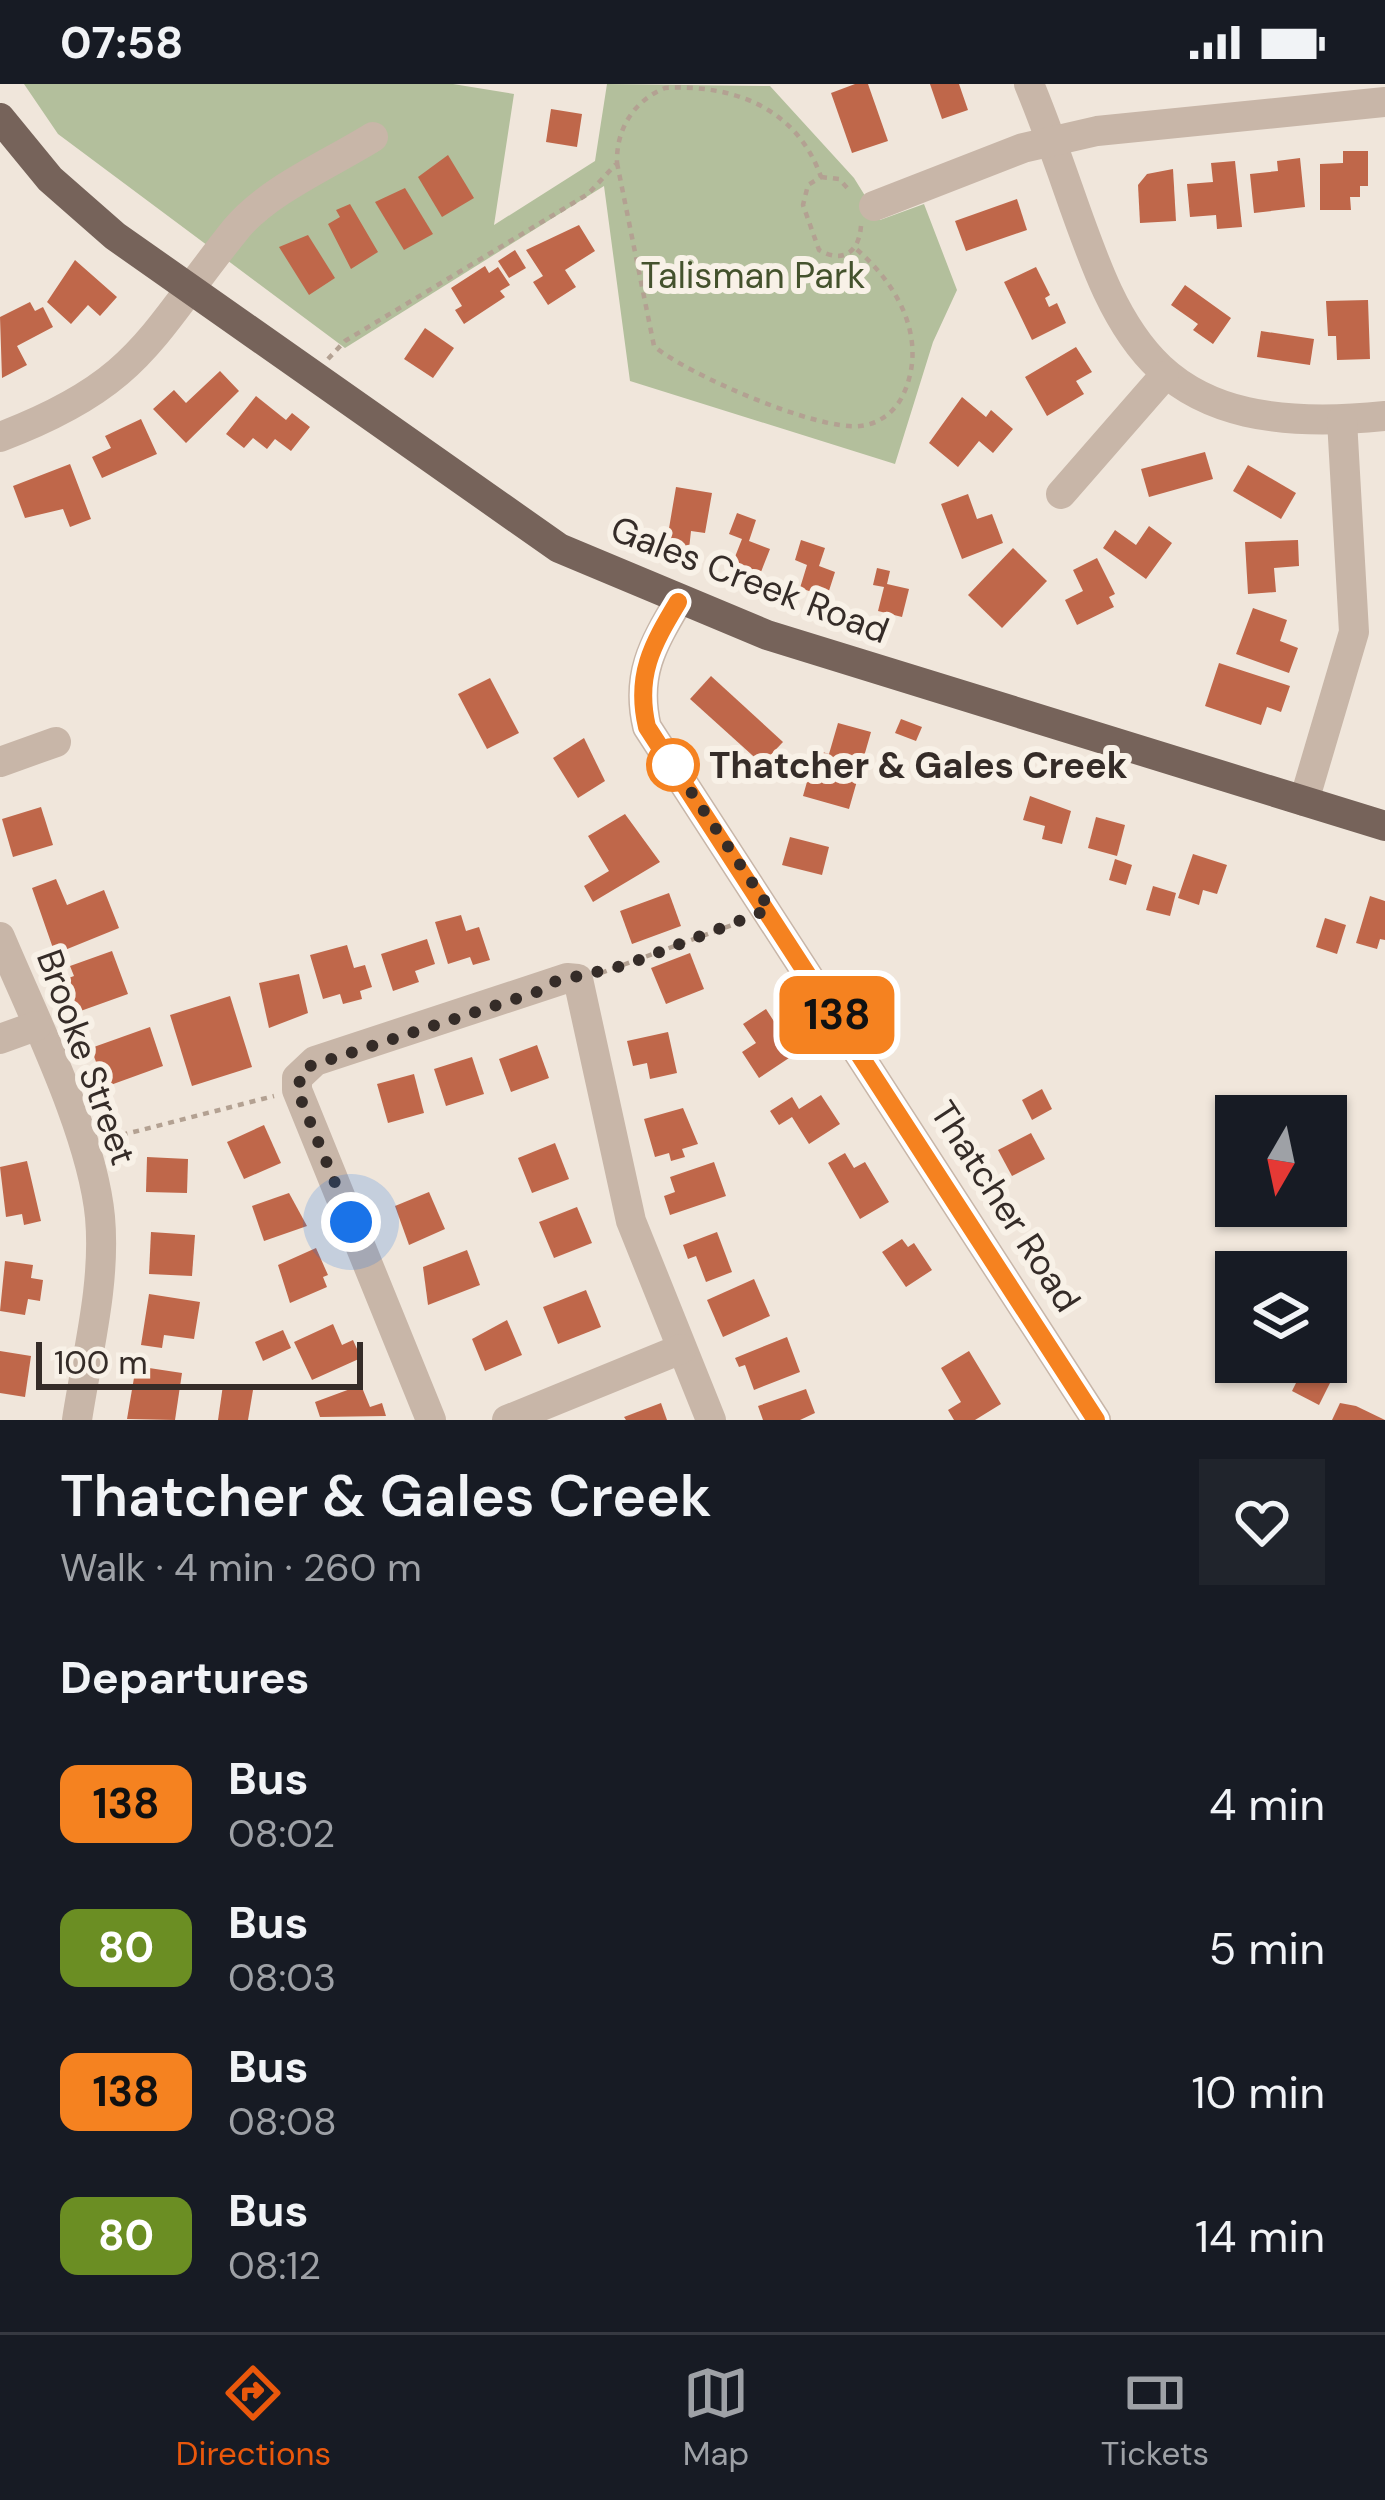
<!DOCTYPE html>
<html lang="en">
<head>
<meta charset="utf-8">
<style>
	body { margin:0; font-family:"DM Sans",sans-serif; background:#20242c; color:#f1f3f6; height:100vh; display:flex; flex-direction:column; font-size:45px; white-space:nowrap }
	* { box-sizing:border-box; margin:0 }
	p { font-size:39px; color:#9ea1a6 }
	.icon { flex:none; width:66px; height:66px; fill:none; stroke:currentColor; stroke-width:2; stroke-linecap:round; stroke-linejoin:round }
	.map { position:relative; height:1336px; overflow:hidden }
	.panel { display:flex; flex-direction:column; background:#171b24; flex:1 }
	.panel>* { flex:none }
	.badge { padding:0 24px; border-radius:18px; font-size:42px; line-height:78px }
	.needle { width:78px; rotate:189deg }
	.controls { position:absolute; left:1215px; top:1011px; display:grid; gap:24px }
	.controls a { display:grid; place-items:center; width:132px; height:132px; border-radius:0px; background:#171b24; box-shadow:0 3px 9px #0004; font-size:60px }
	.scale { position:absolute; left:36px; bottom:30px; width:327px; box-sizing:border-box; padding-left:12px; border:6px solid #352c28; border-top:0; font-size:33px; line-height:42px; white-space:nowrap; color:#352c28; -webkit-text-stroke:9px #f8f1e7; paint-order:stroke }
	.you { position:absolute; width:60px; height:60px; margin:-30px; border:9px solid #fff; border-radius:50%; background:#1a73e8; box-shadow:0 0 0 18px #1a73e833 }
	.map>.badge { position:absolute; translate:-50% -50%; box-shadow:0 0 0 6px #fff }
	h2 { padding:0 60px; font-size:45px; line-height:108px }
	.round { display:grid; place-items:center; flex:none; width:126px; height:126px; border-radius:0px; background:#20242c }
	.headline { display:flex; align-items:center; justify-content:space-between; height:204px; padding:0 60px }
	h1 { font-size:57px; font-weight:600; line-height:90px }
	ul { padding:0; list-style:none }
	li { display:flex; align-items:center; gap:36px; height:144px; padding:0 60px }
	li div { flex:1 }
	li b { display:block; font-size:45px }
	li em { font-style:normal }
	li .badge { min-width:132px; font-weight:700; text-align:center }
	.status { display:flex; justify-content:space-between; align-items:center; height:84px; padding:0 60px; background:#171b24; direction:ltr }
	.status svg { height:33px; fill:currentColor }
	.dock { display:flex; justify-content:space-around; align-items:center; height:168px; border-top:3px solid #363941; background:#171b24; font-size:33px; color:#9ea1a6 }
	.dock a { display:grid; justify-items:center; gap:6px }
	.dock .selected { color:#ea580c }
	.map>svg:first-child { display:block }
</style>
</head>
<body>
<div class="status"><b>07:58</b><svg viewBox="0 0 49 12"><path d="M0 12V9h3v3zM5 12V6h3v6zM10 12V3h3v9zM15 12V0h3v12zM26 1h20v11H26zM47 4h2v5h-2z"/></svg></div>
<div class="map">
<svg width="1385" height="1336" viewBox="0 0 1385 1336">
	<rect width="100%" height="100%" fill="#f0e6db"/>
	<polygon fill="#b3bf9c" points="24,0 453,0 514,10 494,141 595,77 607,0 770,2 854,94 880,136 924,120 957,206 933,258 895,380 630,297 604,102 345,264 58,50"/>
	<g fill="#bf674a">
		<polygon points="855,0 868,0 888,57 852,69 831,9"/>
		<polygon points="930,0 959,0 968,26 942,35"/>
		<polygon points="551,25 582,30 577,63 546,58"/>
		<polygon points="1343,67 1368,67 1368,102 1360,102 1360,113 1350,113 1351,126 1320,126 1320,80 1343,79"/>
		<polygon points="448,71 474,114 442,133 418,93"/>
		<polygon points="1300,74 1305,123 1254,129 1250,90 1278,87 1277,77"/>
		<polygon points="1235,77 1242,143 1217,145 1216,131 1190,133 1187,100 1213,98 1211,79"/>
		<polygon points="1173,85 1176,137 1140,139 1138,101 1147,90"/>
		<polygon points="405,104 433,150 404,166 375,118"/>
		<polygon points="1017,115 1027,146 966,167 955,137"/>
		<polygon points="350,120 378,168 351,185 328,140 340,133 336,126"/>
		<polygon points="579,141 595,167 565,186 576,203 548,221 533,198 543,192 526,166"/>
		<polygon points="308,151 335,194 309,211 279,163"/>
		<polygon points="515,166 526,184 509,194 498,177"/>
		<polygon points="75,176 117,213 100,232 88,221 71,240 47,218"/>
		<polygon points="485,182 489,189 498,183 510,201 500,207 505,213 464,240 455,226 462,222 451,204"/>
		<polygon points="1036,183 1050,211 1045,214 1049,223 1057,219 1066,239 1032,256 1004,198"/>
		<polygon points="1185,201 1231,234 1213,260 1193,246 1198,240 1171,221"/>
		<polygon points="1368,216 1370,275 1337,276 1336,252 1328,252 1326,217"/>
		<polygon points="30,218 35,227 43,223 53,243 17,262 27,281 2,294 0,233"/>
		<polygon points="425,244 454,264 433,294 404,275"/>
		<polygon points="1261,247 1314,255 1310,281 1257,273"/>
		<polygon points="1076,263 1092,288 1076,297 1084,310 1047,332 1025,293"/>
		<polygon points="220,287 239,307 186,359 153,325 174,306 186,319"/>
		<polygon points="256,312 286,336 292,329 310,343 291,367 275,355 267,365 253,354 244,364 226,350"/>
		<polygon points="962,313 986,333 991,326 1013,345 993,369 979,357 958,383 929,359"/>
		<polygon points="141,335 157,370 102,394 92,373 111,364 105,352"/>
		<polygon points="1205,368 1213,395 1149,413 1141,385"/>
		<polygon points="70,380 91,435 70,443 63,425 25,434 13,402"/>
		<polygon points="1248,381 1296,409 1281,435 1233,407"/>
		<polygon points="676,403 712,409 705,449 691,447 689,465 666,462"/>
		<polygon points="968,410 977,435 992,430 1003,459 962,475 941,420"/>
		<polygon points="737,429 756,436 749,457 770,465 759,493 731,483 742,455 729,450"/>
		<polygon points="1149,442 1172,459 1146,495 1103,464 1115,446 1136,461"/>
		<polygon points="801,456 825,464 819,482 835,488 827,513 800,504 807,481 795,476"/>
		<polygon points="1298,456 1299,482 1274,484 1276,508 1248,510 1245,458"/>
		<polygon points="1013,464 1047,497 1002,544 968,511"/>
		<polygon points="1097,474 1115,510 1109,513 1114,523 1077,541 1065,516 1083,507 1073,486"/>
		<polygon points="877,484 890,487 887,500 909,505 902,533 878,527 884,503 873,501"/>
		<polygon points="1253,524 1287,536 1280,557 1298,564 1289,589 1236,570"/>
		<polygon points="1219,579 1290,602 1281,628 1267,623 1261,641 1205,622"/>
		<polygon points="711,592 783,658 762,680 690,615"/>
		<polygon points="490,594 519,649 487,665 458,610"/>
		<polygon points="901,635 922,643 916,657 895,649"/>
		<polygon points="838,639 871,648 849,725 803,712 816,666 829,670"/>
		<polygon points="584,654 605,697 578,714 553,674"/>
		<polygon points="1030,712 1071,727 1062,760 1042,755 1045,742 1023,736"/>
		<polygon points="41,723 53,761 13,773 2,735"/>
		<polygon points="625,730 660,778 593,818 584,802 609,787 588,752"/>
		<polygon points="1096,733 1125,741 1117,772 1088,764"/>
		<polygon points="790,753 829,763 822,791 782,781"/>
		<polygon points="1193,770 1227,781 1217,810 1203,806 1199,821 1178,814"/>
		<polygon points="1115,775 1132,781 1126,801 1109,796"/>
		<polygon points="56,795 67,821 104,806 119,844 55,870 32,804"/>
		<polygon points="1153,802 1176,809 1170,832 1146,826"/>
		<polygon points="669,809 681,842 632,860 620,827"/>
		<polygon points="1370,812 1385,817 1385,856 1380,855 1377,865 1356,859"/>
		<polygon points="461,831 466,847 479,843 490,876 473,881 470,873 448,880 435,838"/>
		<polygon points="1325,834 1346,841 1337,870 1316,863"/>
		<polygon points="427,855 435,880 415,887 419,898 393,907 381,870"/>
		<polygon points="347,861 354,884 365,881 372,903 360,907 362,915 343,920 340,910 323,915 310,871"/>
		<polygon points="112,867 128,910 75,929 63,896 74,892 70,882"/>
		<polygon points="690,869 704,905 666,920 651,884"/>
		<polygon points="299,890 308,929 269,944 259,899"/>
		<polygon points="230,912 252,983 192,1002 170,931"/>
		<polygon points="766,925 795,970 759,994 742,968 756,959 743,940"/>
		<polygon points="150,943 163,982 105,1003 91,964"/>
		<polygon points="668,948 677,989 650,995 647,979 633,982 627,957"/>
		<polygon points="537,961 549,994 511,1008 499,975"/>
		<polygon points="472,973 484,1010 446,1022 434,985"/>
		<polygon points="414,990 424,1029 388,1039 377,1000"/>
		<polygon points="1042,1005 1052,1025 1032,1036 1022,1016"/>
		<polygon points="821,1011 840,1040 809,1060 792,1033 779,1041 770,1027 792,1013 799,1025"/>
		<polygon points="683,1024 698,1060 682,1065 685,1073 671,1077 669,1069 655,1073 644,1035"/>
		<polygon points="264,1041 281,1079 244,1095 227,1058"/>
		<polygon points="1031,1049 1045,1075 1012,1092 998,1066"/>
		<polygon points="555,1059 569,1095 532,1109 518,1074"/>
		<polygon points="845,1069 854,1084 865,1078 889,1118 860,1135 828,1079"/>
		<polygon points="147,1073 188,1075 187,1109 146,1108"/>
		<polygon points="27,1077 41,1137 24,1141 22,1130 6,1133 0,1083"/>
		<polygon points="714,1078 726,1112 670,1131 664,1112 675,1108 670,1093"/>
		<polygon points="429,1108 445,1145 409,1161 395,1122"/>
		<polygon points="289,1109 307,1142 264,1157 252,1122"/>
		<polygon points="577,1123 592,1159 554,1174 539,1138"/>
		<polygon points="151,1148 195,1151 192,1192 149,1190"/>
		<polygon points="717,1148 732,1188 706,1198 696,1172 688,1175 683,1161"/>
		<polygon points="902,1155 908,1163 914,1159 932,1186 906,1203 882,1168"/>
		<polygon points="316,1164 328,1191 323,1193 327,1203 290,1219 278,1181"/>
		<polygon points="467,1166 480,1201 428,1221 423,1183"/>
		<polygon points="5,1177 33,1181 31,1194 43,1196 40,1217 28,1215 25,1231 0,1227"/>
		<polygon points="754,1195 770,1232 723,1253 707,1216"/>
		<polygon points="586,1206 601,1243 558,1260 543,1223"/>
		<polygon points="149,1210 200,1218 194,1255 164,1251 162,1264 141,1261"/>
		<polygon points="507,1236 522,1271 485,1287 472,1255"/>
		<polygon points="333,1240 342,1261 353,1256 361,1274 312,1296 294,1258"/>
		<polygon points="283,1246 291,1264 263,1277 255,1258"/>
		<polygon points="787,1253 800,1288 754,1306 745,1281 739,1283 735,1274"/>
		<polygon points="0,1267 31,1272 25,1313 0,1309"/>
		<polygon points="969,1267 1001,1320 975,1336 954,1336 948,1326 961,1318 941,1284"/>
		<polygon points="136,1282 182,1289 175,1336 127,1335"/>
		<polygon points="1303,1285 1330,1299 1319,1321 1292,1307"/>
		<polygon points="223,1301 253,1306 248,1336 218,1336"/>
		<polygon points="361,1301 370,1323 382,1319 386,1332 320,1333 315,1318"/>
		<polygon points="806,1305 815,1329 800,1336 763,1336 758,1322"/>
		<polygon points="661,1319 667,1336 626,1336 624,1333"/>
		<polygon points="1340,1319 1356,1322 1385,1336 1332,1336"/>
	</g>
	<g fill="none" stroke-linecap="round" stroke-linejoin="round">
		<g stroke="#b3a192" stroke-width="4.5" stroke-dasharray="6 6" stroke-linecap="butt">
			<path d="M617,79L654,262C686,290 818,347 860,342C879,340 895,328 903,311C929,256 898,200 855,164"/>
			<polyline points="821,93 839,95 851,108"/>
			<path d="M328,275L345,257L588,110L617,79C616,46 633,17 665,4C733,0 797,24 821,93L808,101L803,121L819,166C843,180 859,168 861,142"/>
			<polyline points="601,889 743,837"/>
			<polyline points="110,1054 274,1012"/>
		</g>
		<g stroke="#c8b6a8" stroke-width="30">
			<path d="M1029,0C1115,207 1106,361 1385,332"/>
			<polyline points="874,122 1023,64 1097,47 1385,18"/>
			<path d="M0,353C140,300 149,253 236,145C268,106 330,80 373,53"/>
			<polyline points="1061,410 1164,292"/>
			<path d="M678,518C652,562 635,592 647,643L1096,1336"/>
			<polyline points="0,678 56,658"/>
			<polyline points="1304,717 1354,548 1342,336"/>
			<path d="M0,853C33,932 92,1049 100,1133C106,1200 87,1270 77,1336"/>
			<polyline points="0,955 36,942"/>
			<polyline points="431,1336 297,1006 297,994 315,977 567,894 578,895 631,1137 711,1336"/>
			<polyline points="507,1336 681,1265"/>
		</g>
		<polyline stroke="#76635a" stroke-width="30" points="0,34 50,95 115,152 559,464 767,551 1385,742"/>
	</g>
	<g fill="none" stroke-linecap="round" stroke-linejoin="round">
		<g stroke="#fff" stroke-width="27">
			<path id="line" d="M678,518C652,561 635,592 647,643L1096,1336"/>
		</g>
		<use href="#line" stroke="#f58220" stroke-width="18"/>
		<polyline stroke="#352c28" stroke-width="12" stroke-dasharray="0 21.6" points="351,1138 297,1006 304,984 537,908 553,898 626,881 770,825 673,681"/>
	</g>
	<circle fill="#fff" stroke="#f58220" stroke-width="6" cx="673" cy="681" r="24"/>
	<g text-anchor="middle" stroke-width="12" stroke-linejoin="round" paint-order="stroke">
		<g font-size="36" fill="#44522d" stroke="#f8f1e7">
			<text x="753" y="204">Talisman Park</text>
		</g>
		<g font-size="36" fill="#352c28" stroke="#f8f1e7">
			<text transform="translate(750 495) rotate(21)" y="13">Gales Creek Road</text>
			<text transform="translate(87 973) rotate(70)" y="13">Brooke Street</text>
			<text transform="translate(1006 1122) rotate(57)" y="13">Thatcher Road</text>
		</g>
		<g font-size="36" font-weight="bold" fill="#352c28" stroke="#f8f1e7" text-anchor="start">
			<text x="709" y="694">Thatcher &amp; Gales Creek</text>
		</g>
	</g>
</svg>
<div class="controls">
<a><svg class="needle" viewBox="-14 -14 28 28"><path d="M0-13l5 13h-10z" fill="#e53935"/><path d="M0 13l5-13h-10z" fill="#9ea1a6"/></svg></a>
<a><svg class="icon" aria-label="layers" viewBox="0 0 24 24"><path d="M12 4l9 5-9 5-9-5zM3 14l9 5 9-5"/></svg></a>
</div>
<div class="scale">100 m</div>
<div class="you" style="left:351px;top:1138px"></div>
<b class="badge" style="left:837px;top:931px;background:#f58220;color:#111">138</b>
</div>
<section class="panel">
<div class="headline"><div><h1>Thatcher &amp; Gales Creek</h1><p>Walk · 4 min · 260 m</p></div><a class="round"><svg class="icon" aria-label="heart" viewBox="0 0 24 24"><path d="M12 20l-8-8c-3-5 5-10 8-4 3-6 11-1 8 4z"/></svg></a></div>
<h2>Departures</h2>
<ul>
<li><span class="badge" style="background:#f58220;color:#111">138</span><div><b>Bus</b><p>08:02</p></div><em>4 min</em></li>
<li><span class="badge" style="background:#6b8e23;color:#fff">80</span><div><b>Bus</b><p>08:03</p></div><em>5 min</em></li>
<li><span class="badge" style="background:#f58220;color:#111">138</span><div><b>Bus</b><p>08:08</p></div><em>10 min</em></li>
<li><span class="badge" style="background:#6b8e23;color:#fff">80</span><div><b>Bus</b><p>08:12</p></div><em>14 min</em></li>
</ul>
</section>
<nav class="dock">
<a class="selected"><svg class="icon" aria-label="directions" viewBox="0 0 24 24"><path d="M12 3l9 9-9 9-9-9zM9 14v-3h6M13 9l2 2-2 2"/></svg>Directions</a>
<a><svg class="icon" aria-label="map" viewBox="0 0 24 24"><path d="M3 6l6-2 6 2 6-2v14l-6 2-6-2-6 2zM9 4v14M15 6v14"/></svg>Map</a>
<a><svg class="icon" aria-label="tickets" viewBox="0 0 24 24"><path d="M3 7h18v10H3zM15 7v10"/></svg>Tickets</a>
</nav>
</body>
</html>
